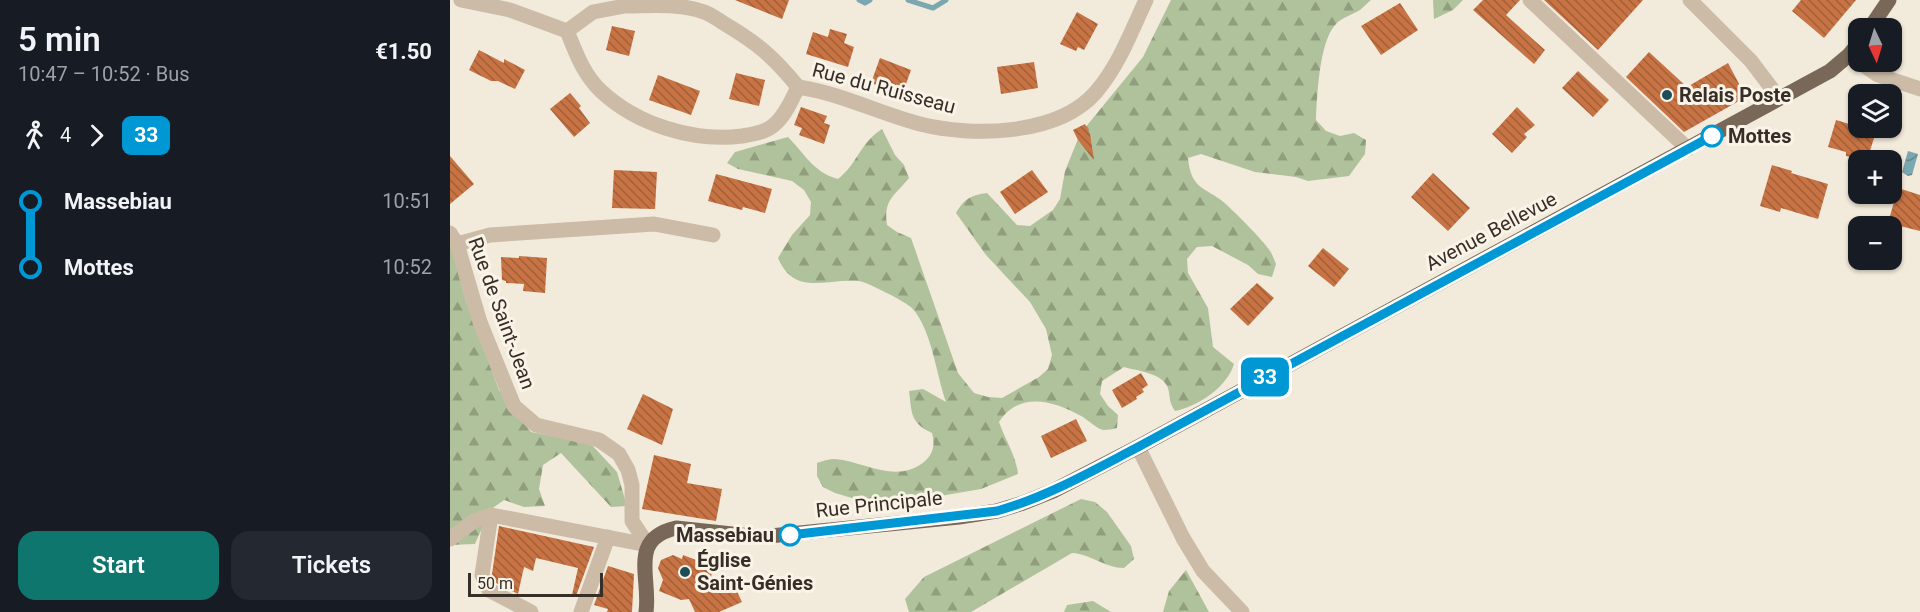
<!DOCTYPE html>
<html lang="en">
<head>
<meta charset="utf-8">
<style>
	body { margin:0; font-family:Roboto,sans-serif; background:#242831; color:#f1f3f6; height:100vh; display:flex; flex-direction:column; font-size:22px; white-space:nowrap }
	* { box-sizing:border-box; margin:0 }
	p { font-size:20px; color:#9ea1a6 }
	.icon { flex:none; width:33px; height:33px; fill:none; stroke:currentColor; stroke-width:2; stroke-linecap:round; stroke-linejoin:round }
	.map { position:relative; flex:1; overflow:hidden }
	.sheet { display:flex; flex-direction:column; background:#171b24; width:450px }
	.sheet>* { flex:none }
	.badge { padding:0 12px; border-radius:9px; font-size:21px; line-height:39px }
	.needle { width:39px; rotate:176deg }
	.tools { position:absolute; left:1398px; top:18px; display:grid; gap:12px }
	.tools a { display:grid; place-items:center; width:54px; height:54px; border-radius:12px; background:#171b24; box-shadow:0 2px 4px #0004; font-size:30px }
	.scale { position:absolute; left:18px; bottom:15px; width:135px; box-sizing:border-box; padding-left:6px; border:3px solid #372e28; border-top:0; font-size:16px; line-height:21px; white-space:nowrap; color:#372e28; -webkit-text-stroke:4px #faf4e8; paint-order:stroke }
	.map>.badge { position:absolute; translate:-50% -50%; box-shadow:0 0 0 3px #fff }
	.legs { display:flex; align-items:center; gap:9px; height:66px; padding:0 18px; font-size:20px }
	.legs p { margin-inline-start:auto }
	.summary { display:flex; align-items:center; justify-content:space-between; height:102px; padding:0 18px }
	h1 { font-size:33px; font-weight:600; line-height:45px }
	.primary-button { display:flex; gap:12px; margin-top:auto; padding:12px 18px }
	.primary-button a { flex:1; height:69px; border-radius:18px; background:#0f766e; color:#fff; font-size:24px; font-weight:600; line-height:69px; text-align:center }
	.primary-button a+a { background:#242831; color:#f1f3f6 }
	ul { padding:0 18px; list-style:none }
	li { display:flex; align-items:center; gap:21px; height:66px; font-size:22px }
	li i { display:grid; place-items:center; width:9px; height:100%; margin:0 8px; background:currentColor }
	li i::after { content:''; width:15px; height:15px; margin:-8px; border:4px solid; border-radius:50%; background:#171b24 }
	li p { margin-inline-start:auto }
	li:first-child i { background:linear-gradient(#0000 50%,currentColor 0) }
	li:last-child i { background:linear-gradient(currentColor 50%,#0000 0) }
	main { display:flex; flex:1; min-height:0 }
	.map>svg:first-child { display:block }
</style>
</head>
<body>
<main>
<section class="sheet">
<div class="summary"><div><h1>5 min</h1><p>10:47 – 10:52 · Bus</p></div><b>€1.50</b></div>
<div class="legs"><svg class="icon" aria-label="walk" viewBox="0 0 24 24"><circle cx="13" cy="4" r="2"/><path d="M13 8l-2 6 4 7M11 14l-3 7M7 12l3-4h3l4 4"/></svg>4<svg class="icon" aria-label="forward" viewBox="0 0 24 24"><path d="M9 5l7 7-7 7"/></svg><b class="badge" style="background:#0098d4;color:#fff">33</b></div>
<ul>
<li><i style="color:#0098d4"></i><b>Massebiau</b><p>10:51</p></li>
<li><i style="color:#0098d4"></i><b>Mottes</b><p>10:52</p></li>
</ul>
<div class="primary-button"><a>Start</a><a>Tickets</a></div>
</section>
<div class="map">
<svg width="1470" height="612" viewBox="0 0 1470 612">
	<defs>
		<pattern id="forest-firs" width="22" height="20" patternUnits="userSpaceOnUse" patternTransform="scale(1.5)"><rect width="22" height="20" fill="#b0c29b"/><path d="M5 1l3.5 6h-7zM16 11l3.5 6h-7z" fill="#909e7e"/></pattern>
		<pattern id="water-waves" width="16" height="10" patternUnits="userSpaceOnUse" patternTransform="scale(1.5)"><rect width="16" height="10" fill="#7aa7b0"/><path d="M0 5q4-4 8 0t8 0" fill="none" stroke="#65888f"/></pattern>
		<pattern id="building-back-hatch" width="6" height="6" patternUnits="userSpaceOnUse" patternTransform="scale(1.5)"><rect width="6" height="6" fill="#c87344"/><path d="M-1 5l2 2M0 0l6 6M5-1l2 2" fill="none" stroke="#a35f39"/></pattern>
	</defs>
	<rect width="100%" height="100%" fill="#f2eadb"/>
	<g fill="url(#forest-firs)">
		<path d="M721,0H921C917,3 914,7 910,10C902,15 893,17 886,24C869,41 867,97 866,120L876,131L890,136L904,133L916,140L915,154L899,176L858,181L846,177L805,172L751,154L738,158C741,187 751,186 771,200C781,208 814,241 820,251C823,255 824,260 826,264L822,277L808,274L798,265L762,246L747,247L737,259L738,273L758,308L763,347L784,364C777,387 749,406 725,411C718,400 721,399 718,388C713,373 687,371 674,367L652,381L650,394L658,406L668,415L667,428C663,429 657,430 653,430C646,428 639,421 633,417C605,401 570,390 549,422C555,440 566,455 568,474L531,489L490,496L422,504L385,493L373,487L367,476V463C373,461 379,459 385,459C416,462 446,484 474,462C484,453 485,445 482,433C460,423 462,413 459,391L473,389L496,402C486,374 482,330 462,308C456,302 417,282 409,281C375,278 345,297 328,258L342,235L360,215L361,202L354,190L342,181L288,169L277,163L285,152L338,137C355,154 363,172 388,179C408,163 410,143 432,129L445,155L454,165L459,178C445,196 433,199 437,225L447,232L461,238L508,373L524,393L538,397L552,398L589,377L598,369L602,355L596,329L580,302L536,255L506,213C514,199 521,195 537,193L567,225L580,226L603,210L610,199L615,171L630,134L693,57Z"/>
		<polygon points="983,0 1013,0 1003,10 984,19"/>
		<polygon points="0,243 16,301 49,390 81,432 140,443 167,472 177,506 161,507 111,453 93,465 89,489 95,506 74,507 54,500 40,510 25,544 0,545"/>
		<path d="M631,499L645,502L657,512L681,546L684,559L674,568C655,568 641,554 622,553L521,612H459L455,599L474,577Z"/>
		<polygon points="736,570 759,612 713,612 719,591"/>
		<polygon points="643,601 661,612 614,612 617,605"/>
	</g>
	<polygon fill="url(#water-waves)" points="1458,151 1468,154 1462,175 1458,176 1452,172"/>
	<g fill="none" stroke-linecap="round" stroke-linejoin="round">
		<g stroke="#7aa7b0" stroke-width="5">
			<polyline points="409,0 415,3 420,0"/>
			<polyline points="458,0 483,8 496,0"/>
		</g>
	</g>
	<g fill="url(#building-back-hatch)">
		<polygon points="285,0 339,0 332,19"/>
		<polygon points="1033,0 1070,0 1056,15 1095,50 1084,64 1023,10"/>
		<polygon points="1094,0 1193,0 1148,50"/>
		<polygon points="1351,0 1406,0 1374,38 1342,11"/>
		<polygon points="950,3 968,30 931,55 911,26"/>
		<polygon points="627,12 648,24 634,50 628,47 626,51 610,44"/>
		<polygon points="162,26 185,31 179,56 156,50"/>
		<polygon points="380,29 397,34 394,43 404,47 398,67 356,54 363,32 378,37"/>
		<polygon points="29,50 54,63 54,59 75,70 65,89 48,81 41,81 19,70"/>
		<polygon points="1199,52 1237,87 1278,63 1296,97 1234,132 1176,77"/>
		<polygon points="430,58 461,70 452,95 421,83"/>
		<polygon points="584,62 588,88 551,94 547,67"/>
		<polygon points="1128,71 1159,100 1143,117 1112,88"/>
		<polygon points="286,73 315,80 309,106 279,99"/>
		<polygon points="208,75 250,91 241,115 199,100"/>
		<polygon points="120,93 131,106 129,108 140,123 124,137 100,109"/>
		<polygon points="351,107 377,116 374,123 380,125 374,144 349,135 352,128 344,125"/>
		<polygon points="1067,107 1085,125 1074,134 1077,137 1062,153 1042,134"/>
		<polygon points="1386,120 1426,132 1417,160 1396,156 1396,152 1378,147"/>
		<polygon points="635,124 640,134 644,160 628,140 623,130"/>
		<polygon points="0,156 24,184 0,204"/>
		<polygon points="1322,165 1342,171 1341,173 1378,184 1368,219 1331,208 1330,212 1310,206"/>
		<polygon points="164,170 207,172 205,209 162,208"/>
		<polygon points="582,170 598,192 565,214 550,192"/>
		<polygon points="983,173 1020,208 998,231 961,197"/>
		<polygon points="266,174 322,189 315,213 293,207 292,210 258,201"/>
		<polygon points="1448,188 1470,195 1470,231 1438,223"/>
		<polygon points="873,248 899,269 884,287 858,266"/>
		<polygon points="69,256 97,258 95,293 73,291 74,284 56,283 56,281 52,280 51,257 69,258"/>
		<polygon points="807,283 824,298 798,326 780,309"/>
		<polygon points="691,373 698,385 692,389 694,392 686,397 687,399 672,408 662,390"/>
		<polygon points="193,394 223,409 212,445 177,429"/>
		<polygon points="626,419 637,441 601,458 591,436"/>
		<polygon points="204,455 241,464 237,483 272,489 266,521 192,509"/>
		<polygon points="49,526 144,547 126,596 122,595 128,568 86,558 83,571 74,567 68,594 46,583 42,574"/>
		<polygon points="223,555 232,559 233,555 254,563 252,567 262,571 261,578 269,579 268,590 283,583 292,602 269,612 245,612 239,599 231,600 209,591 213,580 208,568 211,560"/>
		<polygon points="158,566 184,574 182,612 157,612 158,609 144,605"/>
	</g>
	<g fill="none" stroke-linecap="round" stroke-linejoin="round">
		<g stroke="#cbbba7" stroke-width="15">
			<polyline points="11,0 60,10 117,31"/>
			<polyline points="1080,0 1238,149"/>
			<polyline points="1240,0 1301,61 1329,98"/>
			<path d="M175,6C201,6 230,3 254,12C261,14 268,20 275,24C307,43 324,57 348,87C342,99 336,114 326,123C318,132 304,134 292,136C244,142 187,125 151,91C133,74 126,53 117,31L143,12Z"/>
			<polyline points="1399,55 1428,75 1470,89"/>
			<path d="M348,87C390,93 428,113 470,124C522,137 608,136 646,92C669,65 681,32 696,0"/>
			<polyline points="0,233 7,244 30,322 64,406 86,425 149,440 169,454 178,470 182,485 182,521 198,545"/>
			<polyline points="7,244 40,235 204,224 263,235"/>
			<polyline points="688,447 733,538 753,571 792,612"/>
			<polyline points="41,515 198,545"/>
			<polyline points="41,515 32,575 39,590 81,612"/>
			<polyline points="0,539 24,521 41,515"/>
			<polyline points="131,612 158,537"/>
		</g>
		<g stroke="#796758" stroke-width="15">
			<polyline points="1420,28 1439,0"/>
			<path d="M196,612C201,577 178,539 226,528L310,537L509,517L547,511L573,503L603,491L688,447L1380,71L1399,55L1408,44"/>
		</g>
	</g>
	<g fill="none" stroke-linecap="round" stroke-linejoin="round">
		<g stroke="#fff" stroke-width="14">
			<path id="line-1" d="M340,535L547,511C597,497 642,471 688,447L1262,136"/>
		</g>
		<use href="#line-1" stroke="#0098d4" stroke-width="9"/>
	</g>
	<g fill="#1c4e59" stroke="#faf4e8" stroke-width="2">
		<circle cx="1217" cy="95" r="6"/>
		<circle cx="235" cy="572" r="6"/>
	</g>
	<g fill="#fff" stroke="#0098d4" stroke-width="3">
		<circle cx="1262" cy="136" r="10"/>
		<circle cx="340" cy="535" r="10"/>
	</g>
	<g text-anchor="middle" stroke-width="6" stroke-linejoin="round" paint-order="stroke">
		<g font-size="20" fill="#372e28" stroke="#faf4e8">
			<text transform="translate(434 88) rotate(15)" y="7">Rue du Ruisseau</text>
			<text transform="translate(1041 231) rotate(-28)" y="7">Avenue Bellevue</text>
			<text transform="translate(52 313) rotate(70)" y="7">Rue de Saint-Jean</text>
			<text transform="translate(429 504) rotate(-6)" y="7">Rue Principale</text>
		</g>
		<g font-size="20" font-weight="bold" fill="#372e28" stroke="#faf4e8" text-anchor="start">
			<text x="1229" y="102">Relais Poste</text>
			<text x="247" y="567">Église<tspan x="247" dy="23">Saint-Génies</tspan></text>
		</g>
		<g font-size="20" font-weight="bold" fill="#372e28" stroke="#faf4e8" text-anchor="start">
			<text x="1278" y="143">Mottes</text>
			<text x="324" y="542" text-anchor="end">Massebiau</text>
		</g>
	</g>
</svg>
<div class="tools">
<a><svg class="needle" viewBox="-14 -14 28 28"><path d="M0-13l5 13h-10z" fill="#e53935"/><path d="M0 13l5-13h-10z" fill="#9ea1a6"/></svg></a>
<a><svg class="icon" aria-label="layers" viewBox="0 0 24 24"><path d="M12 4l9 5-9 5-9-5zM3 14l9 5 9-5"/></svg></a>
<a>+</a>
<a>−</a>
</div>
<div class="scale">50 m</div>
<b class="badge" style="left:815px;top:377px;background:#0098d4;color:#fff">33</b>
</div>
</main>
</body>
</html>
